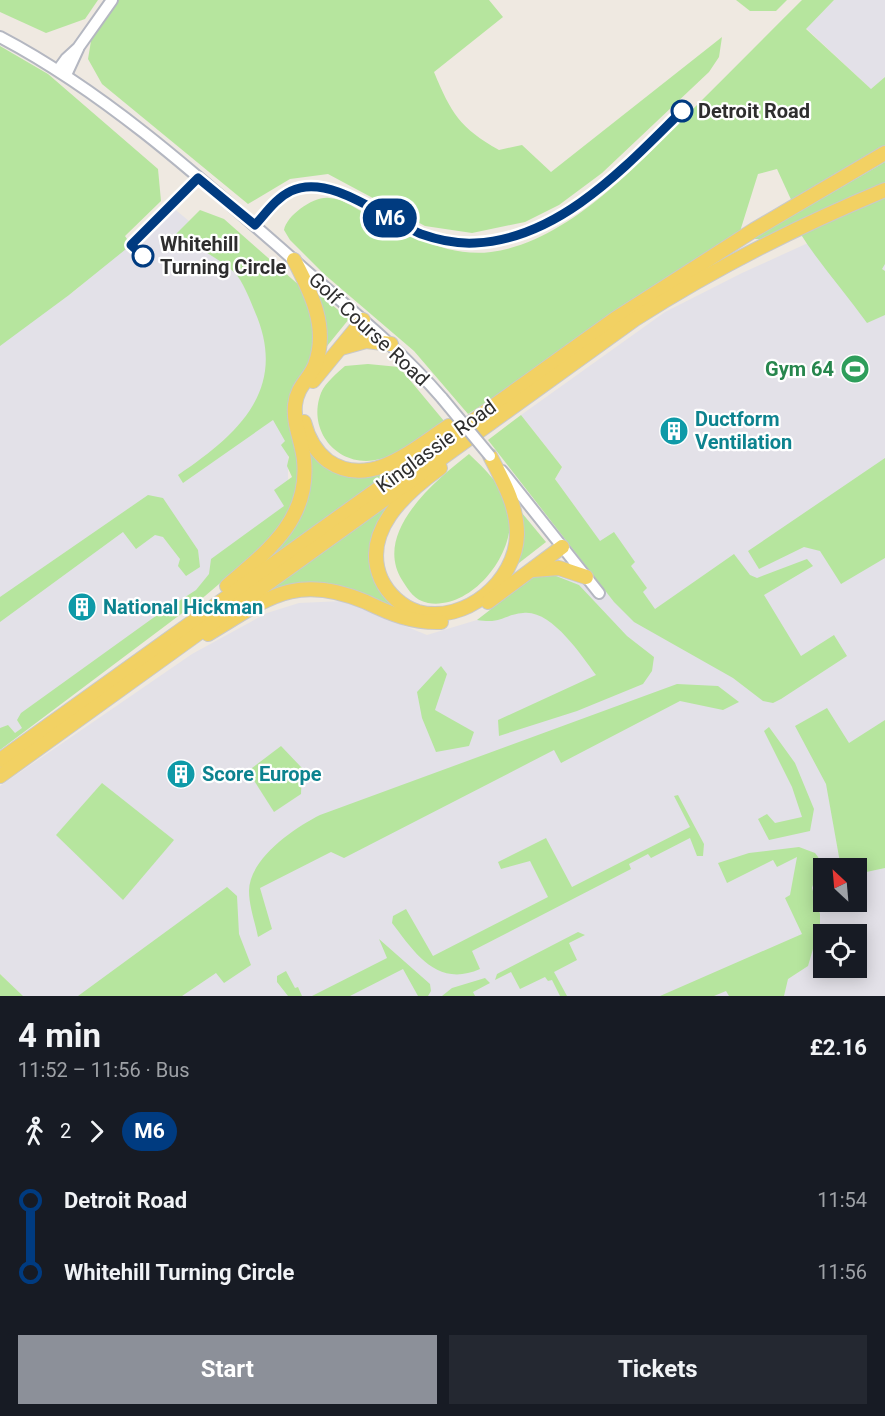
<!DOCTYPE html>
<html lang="en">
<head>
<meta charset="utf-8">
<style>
	body { margin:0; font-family:Roboto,sans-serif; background:#242831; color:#f1f3f6; height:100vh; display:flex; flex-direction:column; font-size:22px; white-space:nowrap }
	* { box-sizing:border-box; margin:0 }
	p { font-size:20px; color:#9ea1a6 }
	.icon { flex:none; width:33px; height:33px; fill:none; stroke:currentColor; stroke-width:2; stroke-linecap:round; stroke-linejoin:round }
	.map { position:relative; height:996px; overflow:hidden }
	.details { display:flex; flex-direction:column; background:#171b24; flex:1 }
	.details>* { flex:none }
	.badge { padding:0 12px; border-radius:20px; font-size:21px; line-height:39px }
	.needle { width:39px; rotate:334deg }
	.fabs { position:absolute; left:813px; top:858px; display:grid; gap:12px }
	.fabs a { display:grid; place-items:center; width:54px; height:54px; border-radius:0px; background:#171b24; box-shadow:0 3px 15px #0003; font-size:30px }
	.map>.badge { position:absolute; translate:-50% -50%; box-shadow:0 0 0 3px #fff }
	.legs { display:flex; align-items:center; gap:9px; height:66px; padding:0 18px; font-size:20px }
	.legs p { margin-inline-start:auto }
	.overview { display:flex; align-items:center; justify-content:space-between; height:102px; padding:0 18px }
	h1 { font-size:33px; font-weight:700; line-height:45px }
	.primary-button { display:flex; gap:12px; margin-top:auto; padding:12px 18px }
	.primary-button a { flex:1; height:69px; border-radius:0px; background:#8c9099; color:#fff; font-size:24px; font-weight:700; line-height:69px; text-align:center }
	.primary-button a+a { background:#242831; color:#f1f3f6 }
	ul { padding:0 18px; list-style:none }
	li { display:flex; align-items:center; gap:21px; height:72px; font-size:22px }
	li i { display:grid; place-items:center; width:9px; height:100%; margin:0 8px; background:currentColor }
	li i::after { content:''; width:15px; height:15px; margin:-8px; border:4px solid; border-radius:50%; background:#171b24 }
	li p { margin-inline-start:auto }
	li:first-child i { background:linear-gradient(#0000 50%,currentColor 0) }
	li:last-child i { background:linear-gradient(currentColor 50%,#0000 0) }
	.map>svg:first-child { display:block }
</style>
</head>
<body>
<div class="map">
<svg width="885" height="996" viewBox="0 0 885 996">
	<rect width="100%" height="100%" fill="#efe9e1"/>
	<g fill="#e3e1e8" fill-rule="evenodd">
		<polygon points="834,0 885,0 885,77 872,90 806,28"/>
		<polygon points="171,206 256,277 288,412 288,505 233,564 0,748 0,343 77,289"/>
		<path d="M885,208V996H23L0,974V786L192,654L267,613L299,603L343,601L427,635L477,620L534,576L600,542L555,479L562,467L521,415L665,312L742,273ZM824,868H856V902H824ZM824,934H856V968H824Z"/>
	</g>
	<g fill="#b6e59e">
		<polygon points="0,0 98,0 85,19 46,33 0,12"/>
		<path d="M118,0H489L503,17L434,72C451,113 460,128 499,150L522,145L551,172L722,37L719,57L709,72L602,173L559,205L525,222L472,233L425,226L328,174L290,179L248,204L102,84L88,59L91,41Z"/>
		<polygon points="736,0 787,0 776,11 750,11"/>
		<path d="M802,0H834L806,29L871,89L885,77V153L794,206L777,169L758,174L737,241L468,414L414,351L324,274L290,240L284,230C287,215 314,196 329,198C341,198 353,207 363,212C403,231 445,258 491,252C569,242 640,162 692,110C729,73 765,37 802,0Z"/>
		<polygon points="0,46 48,74 158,169 161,201 125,236 131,245 69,295 0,346"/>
		<polygon points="885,162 885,183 760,239 752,239"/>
		<path d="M885,196V264L882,269L885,271V315L867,323C845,292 820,265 800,233Z"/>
		<path d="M200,210L224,219L300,286L320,334L299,388L298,487L290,512L267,543L205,596L0,750V728L8,725L15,733L22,728L17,720L21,713L153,618L196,590L209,574L211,559L284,506L274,490L292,477L287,466L289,457L281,445L285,441L273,420L183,483L178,475C237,435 289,390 255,312C250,300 243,281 234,272C217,257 194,246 176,234Z"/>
		<polygon points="313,289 349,319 323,351"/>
		<path d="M368,364L399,367L444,421C426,434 402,454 380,459C340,470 306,432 321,393C325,383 337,373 345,366Z"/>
		<polygon points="314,375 301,402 301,425 341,471 423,451 245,579 300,515 299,403"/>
		<polygon points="521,415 562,467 555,479 600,541 614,532 635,562 631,566 647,588 643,592 655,609 734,554 750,575 757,578 807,559 813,566 764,595 801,656 834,635 847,656 781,699 773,703 763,701 733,678 634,622 614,602 488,440"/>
		<path d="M469,454C487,471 508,491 510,517C513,557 471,610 428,603C414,600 409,591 402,580C372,532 437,479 469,454Z"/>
		<polygon points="885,458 885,558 841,584 820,551 804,547 759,569 748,551"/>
		<polygon points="420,477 405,495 373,563 412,613 485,602 428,619 328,586 232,617"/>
		<polygon points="148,495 163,498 198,550 200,567 186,576 178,566 180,559 163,537 155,535 136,549 123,532 0,622 0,597"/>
		<polygon points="517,507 546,542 510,570"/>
		<path d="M551,574L579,585L627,636L654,657L652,671L643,684L577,711L499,736L498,720L596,675C581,655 551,609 523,613C502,615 503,624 477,620L534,576Z"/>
		<polygon points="441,666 447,674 435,710 474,732 469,746 436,752 422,718 417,692"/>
		<path d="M677,684L718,686L739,702L723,710L680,701L561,763L554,750L344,858L331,852L260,888L272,929L258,937C255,922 249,906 249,891C249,859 294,828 320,815Z"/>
		<polygon points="827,708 849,743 885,720 885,868 857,874 856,868 841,868 826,784 795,726"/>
		<polygon points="769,727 795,763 814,809 810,831 769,840 758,819 767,814 775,823 802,817 792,787 764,731"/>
		<polygon points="281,746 302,768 301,794 274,812 248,771"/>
		<polygon points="102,783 174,840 123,900 56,835"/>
		<path d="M678,795L704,844L703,856H697L690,838L651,858L648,854L629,864L631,869L472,951L480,969C437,988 415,953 392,923L393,916L406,909L433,956L548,897L530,861L501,869L498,862L546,838L572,887L690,827L674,796Z"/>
		<path d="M799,847L815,853C827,866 816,874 812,888L820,914V925L808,966L788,979L784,996H729L726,991L714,996H660L802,934L785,898L790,895L797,857L777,867L773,860L727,883L718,863L749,853Z"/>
		<polygon points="227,887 237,896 239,934 251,965 224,983 216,973 182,996 78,996"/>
		<polygon points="578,932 585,935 569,943 577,960 554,972 567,996 560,996 552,980 548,981 545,977 520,989 511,972 495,980 497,974"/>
		<polygon points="379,939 430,984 431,991 428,996 418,996 403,969 350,996 312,996 387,958"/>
		<polygon points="286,971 295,988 298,987 302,996 288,996 277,982 277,976"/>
		<polygon points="0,974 23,996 0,996"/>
		<polygon points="485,978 490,983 473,992 475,996 442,996 452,988"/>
	</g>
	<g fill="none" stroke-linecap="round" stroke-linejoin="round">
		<g stroke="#b4b7c1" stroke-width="14">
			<g id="minor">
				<path d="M0,37C107,93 205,182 296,262C346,306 398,347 442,398"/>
				<polyline points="58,70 66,59 78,48 112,0"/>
				<polyline points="66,75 78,49"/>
				<polyline points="502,471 599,593"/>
			</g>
		</g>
		<g stroke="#c9c9c9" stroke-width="16">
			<g id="major">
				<polyline points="341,348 366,341 391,344"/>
				<polyline points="313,381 363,320"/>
				<path d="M304,422C308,438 315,451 328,461C370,490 415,448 449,426"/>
				<path d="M440,468C405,493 361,532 381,579C388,594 402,607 418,612C465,624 516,582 517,534C517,505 503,481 490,456"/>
				<polyline points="533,570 559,568 586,577"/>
				<path d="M227,586C268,551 310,519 304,460C302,441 293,424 295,405C297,386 309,380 315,365C329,328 311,292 294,260"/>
				<polyline points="488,602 562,547"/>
				<path d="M208,634C267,599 295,572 366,602C391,614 412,623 441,622"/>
				<polyline points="0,760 615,319 754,230 885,153"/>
				<path d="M0,776L635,319C715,268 798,226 885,190"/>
			</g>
		</g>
		<use href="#minor" stroke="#fff" stroke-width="10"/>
		<use href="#major" stroke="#f2d163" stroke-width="14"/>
		<g stroke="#b4b7c1" stroke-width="14" stroke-linecap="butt">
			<polyline id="minor-bridge" points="442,398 490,456"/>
		</g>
		<use href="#minor-bridge" stroke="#fff" stroke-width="10"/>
	</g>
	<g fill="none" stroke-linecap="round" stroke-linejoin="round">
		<g stroke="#fff" stroke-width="14">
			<path id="line-1" d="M143,256L131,245L198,178L255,225C266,213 276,198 291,191C330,172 386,220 421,234C438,240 457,244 475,243C560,239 625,167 682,111"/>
		</g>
		<use href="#line-1" stroke="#003b80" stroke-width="9"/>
	</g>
	<defs>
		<g id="stadium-disc" transform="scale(1.5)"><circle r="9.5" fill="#2e9e5b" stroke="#fff"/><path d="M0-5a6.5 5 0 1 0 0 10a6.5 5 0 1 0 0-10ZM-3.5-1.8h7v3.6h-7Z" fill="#fff"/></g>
		<g id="building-disc" transform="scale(1.5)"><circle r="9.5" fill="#0f9aa8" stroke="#fff"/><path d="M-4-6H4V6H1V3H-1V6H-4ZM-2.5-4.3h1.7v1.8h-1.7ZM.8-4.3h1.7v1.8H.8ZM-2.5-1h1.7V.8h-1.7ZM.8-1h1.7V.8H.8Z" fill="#fff"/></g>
	</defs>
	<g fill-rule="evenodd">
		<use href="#stadium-disc" x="855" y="369"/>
		<use href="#building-disc" x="674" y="431"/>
		<use href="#building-disc" x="82" y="607"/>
		<use href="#building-disc" x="181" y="774"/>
	</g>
	<g fill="#fff" stroke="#003b80" stroke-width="3">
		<circle cx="682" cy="111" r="10"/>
		<circle cx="143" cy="256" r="10"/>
	</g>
	<g text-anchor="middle" stroke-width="4.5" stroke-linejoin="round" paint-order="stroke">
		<g font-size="20" font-weight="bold" fill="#2e2e2e" stroke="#fff" text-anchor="start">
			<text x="698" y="118">Detroit Road</text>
			<text x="160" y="251">Whitehill<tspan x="160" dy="23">Turning Circle</tspan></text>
		</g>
		<g font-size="20" fill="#2e2e2e" stroke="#fff">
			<text transform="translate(369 329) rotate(43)" y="7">Golf Course Road</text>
			<text transform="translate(436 446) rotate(-36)" y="7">Kinglassie Road</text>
		</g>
		<g font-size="20" font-weight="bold" fill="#27864d" stroke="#fff" text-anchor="end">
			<text x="834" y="376">Gym 64</text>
		</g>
		<g font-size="20" font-weight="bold" fill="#0d838f" stroke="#fff" text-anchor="start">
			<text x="695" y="426">Ductform<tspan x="695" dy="23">Ventilation</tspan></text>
			<text x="103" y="614">National Hickman</text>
			<text x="202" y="781">Score Europe</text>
		</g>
	</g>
</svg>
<div class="fabs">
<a><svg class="needle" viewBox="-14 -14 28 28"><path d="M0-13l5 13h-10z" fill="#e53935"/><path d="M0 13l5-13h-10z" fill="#9ea1a6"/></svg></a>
<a><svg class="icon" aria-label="locate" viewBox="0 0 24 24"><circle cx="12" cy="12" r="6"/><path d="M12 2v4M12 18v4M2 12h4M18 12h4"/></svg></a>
</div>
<b class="badge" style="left:390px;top:218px;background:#003b80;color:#fff">M6</b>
</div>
<section class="details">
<div class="overview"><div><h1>4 min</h1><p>11:52 – 11:56 · Bus</p></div><b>£2.16</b></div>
<div class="legs"><svg class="icon" aria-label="walk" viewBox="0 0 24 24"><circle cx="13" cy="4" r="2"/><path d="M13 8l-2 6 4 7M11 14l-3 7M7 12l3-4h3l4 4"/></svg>2<svg class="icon" aria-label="forward" viewBox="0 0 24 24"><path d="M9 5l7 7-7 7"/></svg><b class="badge" style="background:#003b80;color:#fff">M6</b></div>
<ul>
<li><i style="color:#003b80"></i><b>Detroit Road</b><p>11:54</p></li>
<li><i style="color:#003b80"></i><b>Whitehill Turning Circle</b><p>11:56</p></li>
</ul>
<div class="primary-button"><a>Start</a><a>Tickets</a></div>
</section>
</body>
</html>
